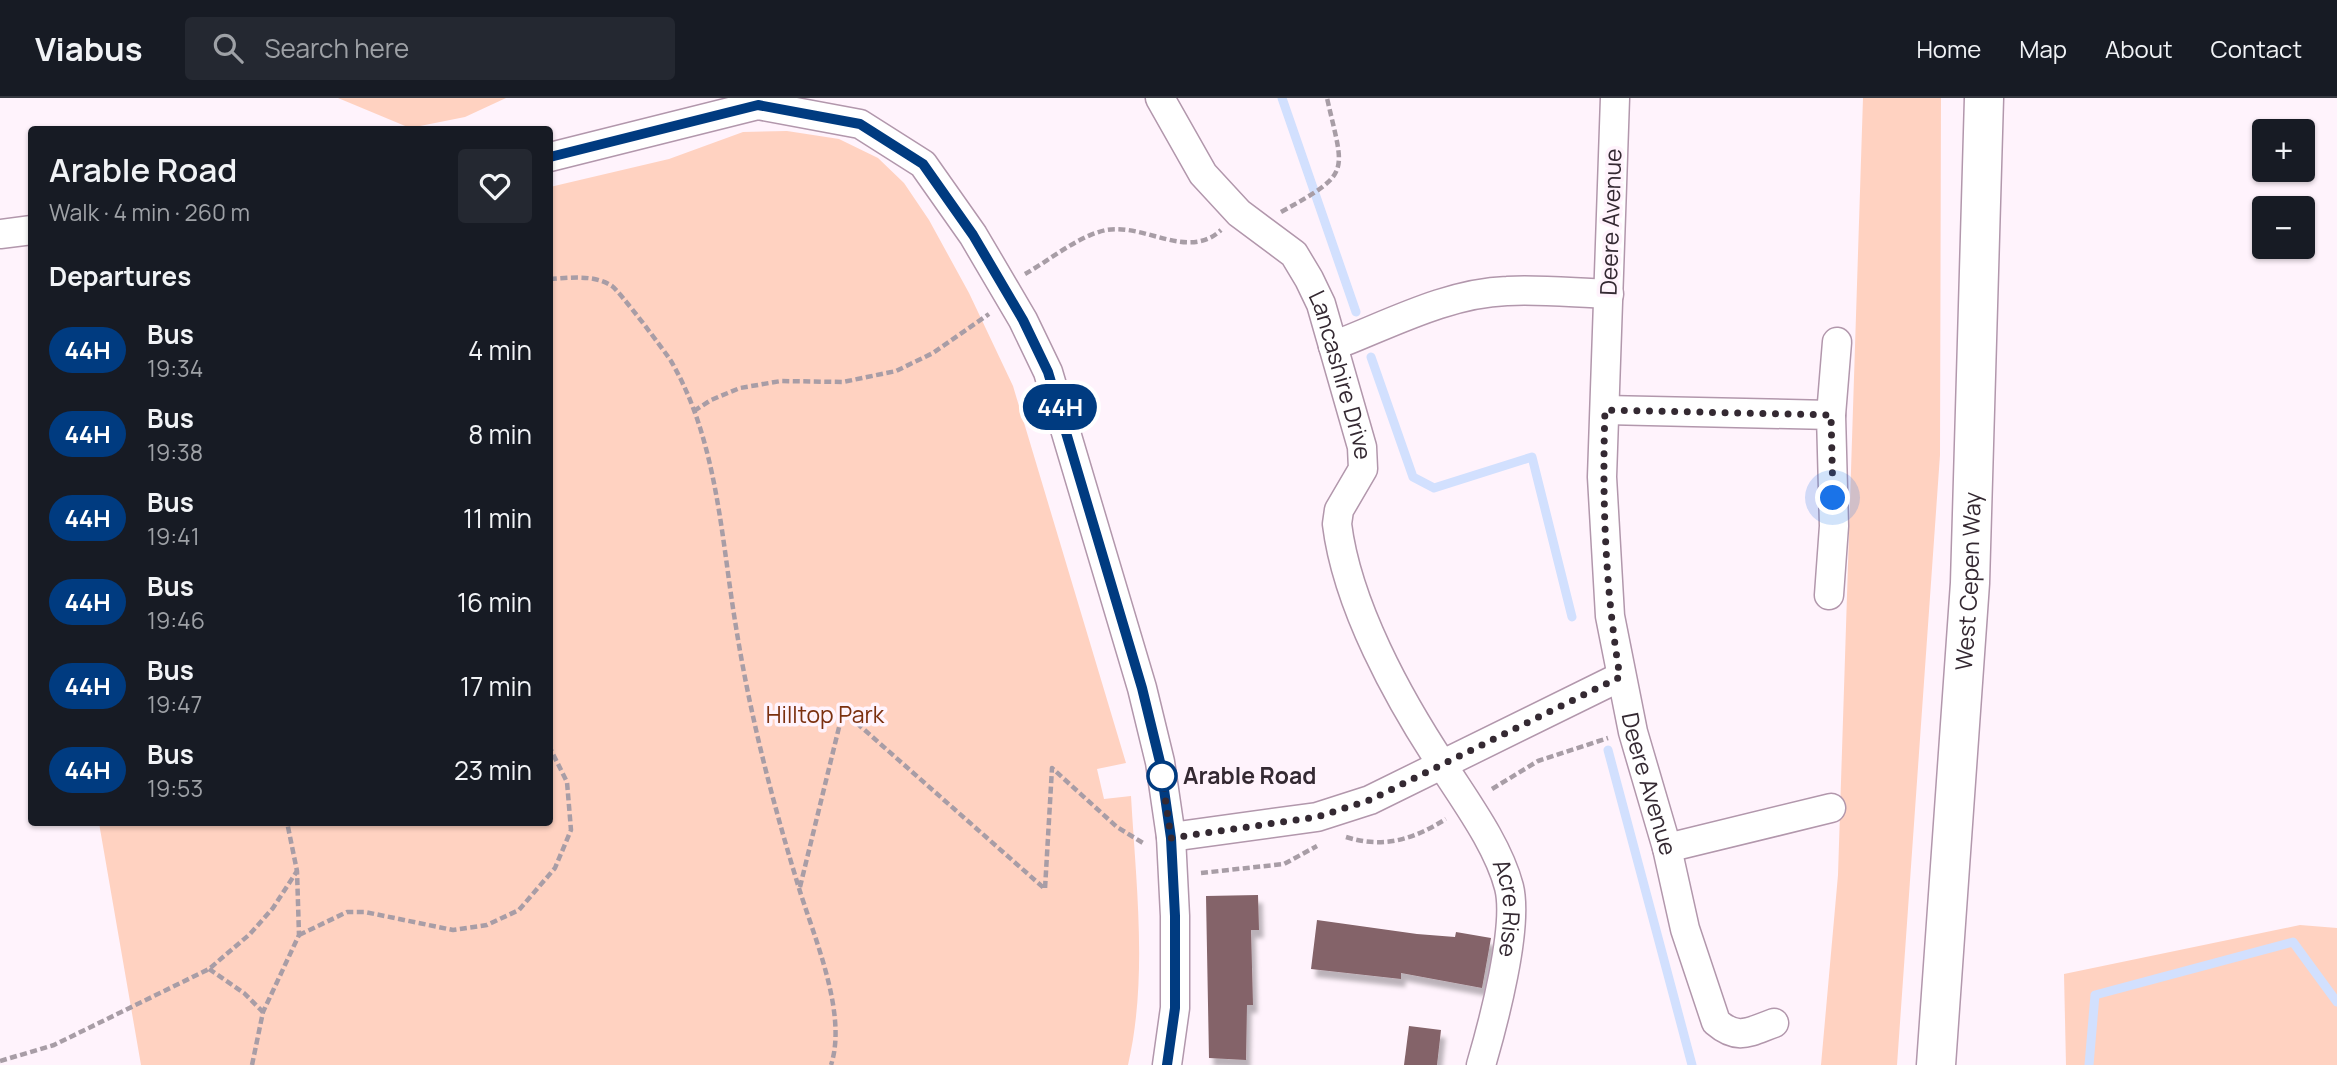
<!DOCTYPE html>
<html lang="en">
<head>
<meta charset="utf-8">
<style>
	body { margin:0; font-family:Manrope,sans-serif; background:#242831; color:#f1f3f6; height:100vh; display:flex; flex-direction:column; font-size:26px; white-space:nowrap }
	* { box-sizing:border-box; margin:0 }
	p { font-size:23px; color:#9ea1a6 }
	.icon { flex:none; width:38px; height:38px; fill:none; stroke:currentColor; stroke-width:2; stroke-linecap:round; stroke-linejoin:round }
	.map { position:relative; flex:1; overflow:hidden }
	.panel { position:absolute; left:28px; top:28px; width:525px; height:700px; display:flex; flex-direction:column; background:#171b24; border-radius:7px; box-shadow:0 2px 5px #0004 }
	.panel>* { flex:none }
	.badge { padding:0 14px; border-radius:23px; font-size:24px; line-height:46px }
	.controls { position:absolute; left:2252px; top:21px; display:grid; gap:14px }
	.controls a { display:grid; place-items:center; width:63px; height:63px; border-radius:7px; background:#171b24; box-shadow:0 2px 5px #0004; font-size:35px }
	.you { position:absolute; width:35px; height:35px; margin:-18px; border:5px solid #fff; border-radius:50%; background:#1a73e8; box-shadow:0 0 0 10px #1a73e833 }
	.map>.badge { position:absolute; translate:-50% -50%; box-shadow:0 0 0 4px #fff }
	h2 { padding:0 21px; font-size:26px; line-height:63px }
	.round { display:grid; place-items:center; flex:none; width:74px; height:74px; border-radius:7px; background:#242831 }
	.headline { display:flex; align-items:center; justify-content:space-between; height:119px; padding:0 21px }
	h1 { font-size:33px; font-weight:600; line-height:52px }
	ul { padding:0; list-style:none }
	li { display:flex; align-items:center; gap:21px; height:84px; padding:0 21px }
	li div { flex:1 }
	li b { display:block; font-size:26px }
	li em { font-style:normal }
	li .badge { min-width:77px; font-weight:700; text-align:center }
	header { display:flex; align-items:center; gap:42px; box-sizing:border-box; height:98px; padding:0 35px; background:#171b24; border-bottom:2px solid #363941 }
	header strong { font-size:33px }
	nav { display:flex; gap:38px; margin-inline-start:auto; font-size:24px }
	.search { width:490px; height:63px; background:#242831; display:flex; align-items:center; gap:18px; box-sizing:border-box; padding:0 24px; border-radius:7px; color:#9ea1a6; font-size:26px }
	.map>svg:first-child { display:block }
</style>
</head>
<body>
<header>
<strong>Viabus</strong>
<div class="search"><svg class="icon" aria-label="search" viewBox="0 0 24 24"><circle cx="10" cy="10" r="6"/><path d="M15 15l6 6"/></svg>Search here</div>
<nav><a>Home</a><a>Map</a><a>About</a><a>Contact</a></nav>
</header>
<div class="map">
<svg width="2337" height="967" viewBox="0 0 2337 967">
	<defs>
		<filter id="shadow"><feDropShadow dx="4.5" dy="8" stdDeviation="2" flood-color="#0004"/></filter>
	</defs>
	<rect width="100%" height="100%" fill="#fff3fc"/>
	<g fill="#ffd2c1">
		<polygon points="338,0 506,0 465,19 410,30"/>
		<polygon points="1863,0 1941,0 1940,357 1897,967 1821,967 1838,777"/>
		<path d="M787,33L839,41L878,60L904,85L929,122L969,195L1013,288L1126,665L1097,671L1104,701L1131,698C1136,786 1148,880 1128,967H141L99,725L550,724V89L669,61L743,34Z"/>
		<polygon points="2300,827 2337,830 2337,967 2066,967 2064,876"/>
	</g>
	<g fill="none" stroke-linecap="round" stroke-linejoin="round">
		<g stroke="#d2e0fe" stroke-width="9">
			<polyline points="1282,0 1356,214"/>
			<polyline points="1371,259 1413,379 1434,390 1532,359 1572,519"/>
			<polyline points="1608,652 1692,967"/>
			<polyline points="2089,967 2095,897 2293,844 2337,904"/>
		</g>
	</g>
	<g fill="#846369" filter="url(#shadow)">
		<polygon points="1258,797 1259,832 1251,832 1253,907 1247,907 1246,962 1209,960 1206,798"/>
		<polygon points="1317,822 1417,836 1455,839 1456,834 1491,840 1482,890 1401,875 1401,881 1311,871"/>
		<polygon points="1409,928 1441,932 1437,967 1404,967"/>
	</g>
	<g fill="none" stroke-linecap="round" stroke-linejoin="round">
		<g stroke="#b297ac" stroke-width="31">
			<g id="minor">
				<path id="s1" d="M1160,0L1203,76L1239,115L1294,156L1309,181L1321,206L1362,349L1363,371L1339,412L1337,426C1347,507 1398,600 1443,668C1466,704 1498,747 1509,789C1519,829 1493,926 1481,967"/>
				<path id="s2" d="M1615,0L1602,379L1610,518L1633,634L1667,750L1685,831L1716,924C1738,943 1749,934 1774,925"/>
				<polyline points="550,59 758,7 860,26 923,66 973,137 1023,222 1048,274 1142,590 1160,664 1171,739 1175,818 1175,910 1167,967"/>
				<polyline points="0,136 32,132"/>
				<path d="M1333,248C1388,227 1447,195 1507,193C1540,191 1575,195 1609,196"/>
				<polyline points="1605,312 1831,317 1834,428 1829,497"/>
				<polyline points="1831,317 1837,244"/>
				<polyline points="1171,739 1317,719 1370,702 1620,579"/>
				<polyline points="1667,750 1831,710"/>
			</g>
		</g>
		<g stroke="#b297ac" stroke-width="41">
			<g id="highway">
				<path id="s3" d="M1936,967L1970,485L1984,0"/>
			</g>
		</g>
		<g stroke="#a89da6" stroke-width="4.5" stroke-dasharray="7 3.5" stroke-linecap="butt">
			<path d="M1281,114C1353,74 1344,76 1327,0"/>
			<path d="M1025,176C1050,162 1078,138 1106,132C1145,125 1188,163 1221,132"/>
			<path d="M550,181C569,180 594,176 612,188C620,194 664,252 671,263C718,344 721,440 736,529C750,617 772,702 798,787C813,837 848,915 831,967"/>
			<polyline points="694,313 711,302 740,290 781,283 843,284 896,273 933,255 989,216"/>
			<polyline points="1492,691 1538,663 1608,640"/>
			<path d="M1346,739C1384,751 1414,741 1446,721"/>
			<polyline points="1201,775 1284,766 1317,748"/>
			<polyline points="800,789 843,613 1045,791 1052,670 1117,729 1143,745"/>
			<polyline points="299,837 347,814 365,814 453,832 487,827 519,812 555,770 571,732 567,684 550,650"/>
			<polyline points="209,871 244,895 263,914"/>
			<polyline points="0,963 54,947 209,871 250,836 273,810 297,773"/>
			<polyline points="252,967 263,914 299,837 297,773 287,724"/>
		</g>
		<use href="#minor" stroke="#fff" stroke-width="28"/>
		<use href="#highway" stroke="#fff" stroke-width="38"/>
	</g>
	<g fill="none" stroke-linecap="round" stroke-linejoin="round">
		<g stroke="#fff" stroke-width="16">
			<polyline id="line" points="550,59 758,7 860,26 923,66 973,137 1023,222 1048,274 1142,590 1160,664 1171,740 1175,818 1175,910 1167,967"/>
		</g>
		<use href="#line" stroke="#003b80" stroke-width="10"/>
		<path stroke="#342932" stroke-width="7" stroke-dasharray="0 12.6" d="M1162,678L1171,740L1317,719L1370,702L1620,579C1605,490 1602,401 1605,312L1831,317L1833,400"/>
	</g>
	<circle fill="#fff" stroke="#003b80" stroke-width="3.5" cx="1162" cy="678" r="14"/>
	<g text-anchor="middle" stroke-width="7" stroke-linejoin="round" paint-order="stroke">
		<g font-size="23" fill="#342932" stroke="#fff3fc">
			<text transform="translate(1611 124) rotate(-88)" y="8">Deere Avenue</text>
			<text dy="8" stroke="none"><textPath href="#s1" startOffset="340">Lancashire Drive</textPath></text>
			<text dy="8" stroke="none"><textPath href="#s3" startOffset="485">West Cepen Way</textPath></text>
			<text dy="8" stroke="none"><textPath href="#s2" startOffset="691">Deere Avenue</textPath></text>
			<text dy="8" stroke="none"><textPath href="#s1" startOffset="924">Acre Rise</textPath></text>
		</g>
		<g font-size="23" fill="#7b300f" stroke="#fff3fc">
			<text x="825" y="625">Hilltop Park</text>
		</g>
		<g font-size="23" font-weight="bold" fill="#342932" stroke="#fff3fc" text-anchor="start">
			<text x="1183" y="686">Arable Road</text>
		</g>
	</g>
</svg>
<div class="controls">
<a>+</a>
<a>−</a>
</div>
<div class="you" style="left:1833px;top:400px"></div>
<b class="badge" style="left:1060px;top:309px;background:#003b80;color:#fff">44H</b>
<section class="panel">
<div class="headline"><div><h1>Arable Road</h1><p>Walk · 4 min · 260 m</p></div><a class="round"><svg class="icon" aria-label="heart" viewBox="0 0 24 24"><path d="M12 20l-8-8c-3-5 5-10 8-4 3-6 11-1 8 4z"/></svg></a></div>
<h2>Departures</h2>
<ul>
<li><span class="badge" style="background:#003b80;color:#fff">44H</span><div><b>Bus</b><p>19:34</p></div><em>4 min</em></li>
<li><span class="badge" style="background:#003b80;color:#fff">44H</span><div><b>Bus</b><p>19:38</p></div><em>8 min</em></li>
<li><span class="badge" style="background:#003b80;color:#fff">44H</span><div><b>Bus</b><p>19:41</p></div><em>11 min</em></li>
<li><span class="badge" style="background:#003b80;color:#fff">44H</span><div><b>Bus</b><p>19:46</p></div><em>16 min</em></li>
<li><span class="badge" style="background:#003b80;color:#fff">44H</span><div><b>Bus</b><p>19:47</p></div><em>17 min</em></li>
<li><span class="badge" style="background:#003b80;color:#fff">44H</span><div><b>Bus</b><p>19:53</p></div><em>23 min</em></li>
</ul>
</section>
</div>
</body>
</html>
